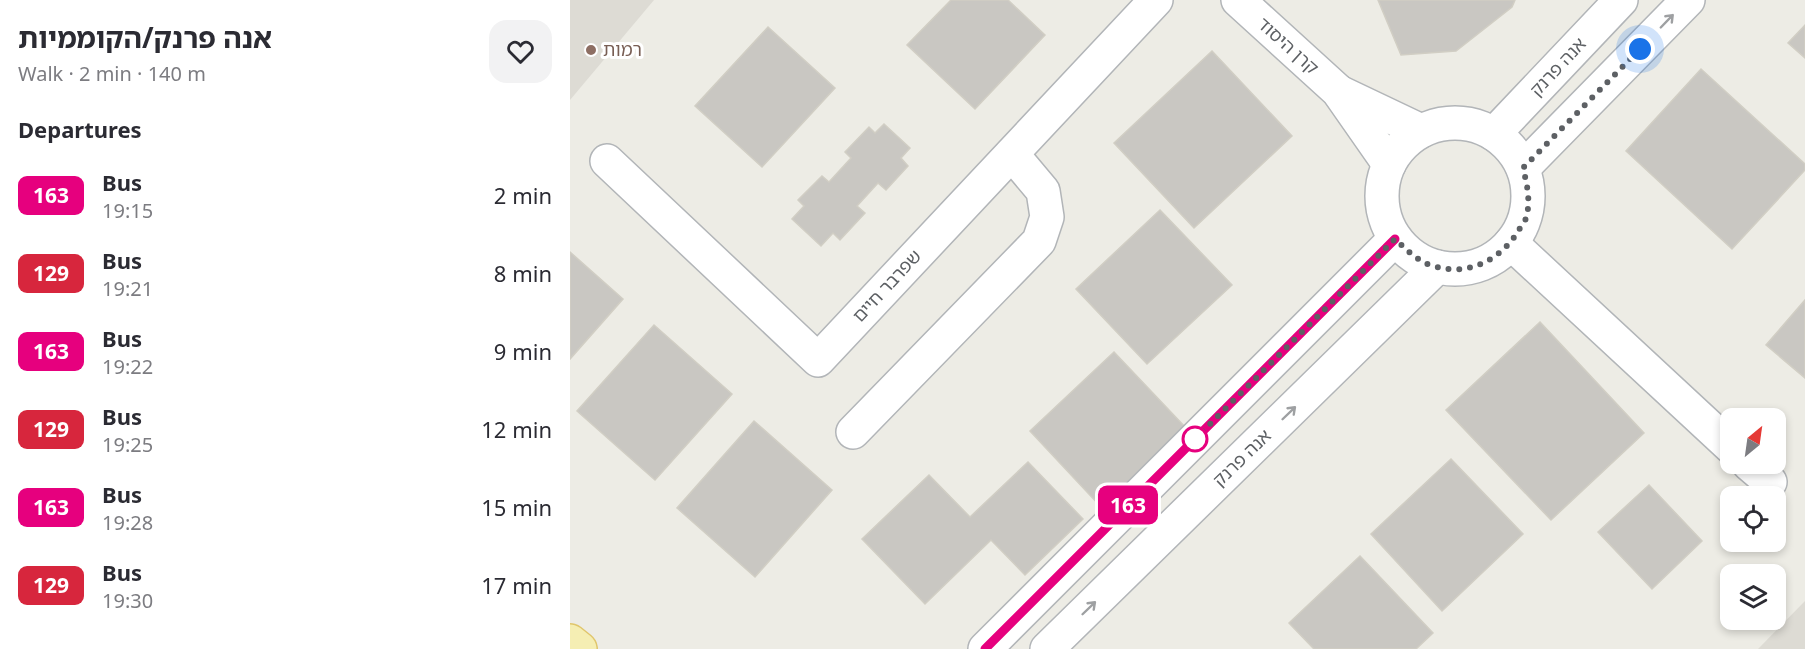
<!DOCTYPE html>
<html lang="en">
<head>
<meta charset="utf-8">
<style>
	body { margin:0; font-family:"Noto Sans","Noto Sans Hebrew",sans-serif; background:#f2f2f3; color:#2b2b33; height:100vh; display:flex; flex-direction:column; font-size:22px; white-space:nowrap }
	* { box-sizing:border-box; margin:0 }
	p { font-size:20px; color:#7c7c81 }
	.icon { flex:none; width:33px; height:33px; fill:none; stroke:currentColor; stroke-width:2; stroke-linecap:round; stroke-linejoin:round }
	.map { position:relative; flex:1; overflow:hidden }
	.drawer { display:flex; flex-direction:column; background:#fff; width:570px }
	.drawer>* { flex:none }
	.badge { padding:0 12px; border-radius:9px; font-size:21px; line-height:39px }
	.needle { width:39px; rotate:29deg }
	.controls { position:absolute; left:1150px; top:408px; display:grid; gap:12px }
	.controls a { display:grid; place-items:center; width:66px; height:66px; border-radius:12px; background:#fff; box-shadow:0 3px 9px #0003; font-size:30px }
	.you { position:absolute; width:30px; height:30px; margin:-15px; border:4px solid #fff; border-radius:50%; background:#1a73e8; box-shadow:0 0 0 9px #1a73e833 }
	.map>.badge { position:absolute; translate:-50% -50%; box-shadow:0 0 0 3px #fff }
	h2 { padding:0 18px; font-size:22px; line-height:54px }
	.round { display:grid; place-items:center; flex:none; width:63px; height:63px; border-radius:18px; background:#f2f2f3 }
	.headline { display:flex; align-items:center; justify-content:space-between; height:102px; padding:0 18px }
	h1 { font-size:28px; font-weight:700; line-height:45px }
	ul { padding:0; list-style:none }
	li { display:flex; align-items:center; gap:18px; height:78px; padding:0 18px }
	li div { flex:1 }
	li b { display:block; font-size:22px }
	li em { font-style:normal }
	li .badge { min-width:66px; font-weight:700; text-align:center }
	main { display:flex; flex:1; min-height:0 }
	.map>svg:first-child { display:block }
</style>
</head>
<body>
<main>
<section class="drawer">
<div class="headline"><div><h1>אנה פרנק/הקוממיות</h1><p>Walk · 2 min · 140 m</p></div><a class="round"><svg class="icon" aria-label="heart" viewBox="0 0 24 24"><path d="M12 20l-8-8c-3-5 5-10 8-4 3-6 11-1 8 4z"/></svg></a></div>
<h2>Departures</h2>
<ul>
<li><span class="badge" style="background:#e6007e;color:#fff">163</span><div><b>Bus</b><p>19:15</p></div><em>2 min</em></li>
<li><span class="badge" style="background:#d7263d;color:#fff">129</span><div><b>Bus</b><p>19:21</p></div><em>8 min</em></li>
<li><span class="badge" style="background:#e6007e;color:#fff">163</span><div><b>Bus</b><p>19:22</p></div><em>9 min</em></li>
<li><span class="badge" style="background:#d7263d;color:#fff">129</span><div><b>Bus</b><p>19:25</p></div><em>12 min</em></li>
<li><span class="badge" style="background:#e6007e;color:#fff">163</span><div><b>Bus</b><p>19:28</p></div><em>15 min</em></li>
<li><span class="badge" style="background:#d7263d;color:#fff">129</span><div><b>Bus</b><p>19:30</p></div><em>17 min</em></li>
</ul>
</section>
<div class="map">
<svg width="1235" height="649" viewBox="0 0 1235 649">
	<rect width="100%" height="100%" fill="#edece5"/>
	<g fill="#dddbd4">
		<polygon points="0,0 84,0 0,100"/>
		<polygon points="1235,601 1235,649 1188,649"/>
	</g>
	<g fill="#c9c7c2" stroke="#d1cec4" stroke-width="1.5">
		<polygon points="381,0 438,0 475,35 405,109 337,45"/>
		<polygon points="808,0 945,0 942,7 886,51 831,55"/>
		<polygon points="1235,25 1235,58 1218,43"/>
		<polygon points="198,27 265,88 192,167 125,106"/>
		<polygon points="642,51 722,136 624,228 544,143"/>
		<polygon points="1131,69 1235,164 1235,170 1162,249 1056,151"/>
		<polygon points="314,124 340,148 331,158 338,166 316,190 308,183 287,206 295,213 270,240 263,233 251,246 222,219 234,206 228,200 252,176 259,182 281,158 275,152 299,127 305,133"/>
		<polygon points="590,210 662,285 577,364 506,289"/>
		<polygon points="0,252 53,299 0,359"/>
		<polygon points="1235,300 1235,378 1196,345"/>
		<polygon points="970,322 1074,433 981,520 876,410"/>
		<polygon points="84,325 162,394 85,480 7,411"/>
		<polygon points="544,352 616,428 531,507 460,431"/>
		<polygon points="184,421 262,490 185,577 107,508"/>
		<polygon points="881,459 953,534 872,611 801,534"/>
		<polygon points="458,462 513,519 455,575 421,540 355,604 292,539 359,475 400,517"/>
		<polygon points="1079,485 1132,541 1082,589 1028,532"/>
		<polygon points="790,556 863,633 846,649 744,649 719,623"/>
	</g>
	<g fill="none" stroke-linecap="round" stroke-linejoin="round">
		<g stroke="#b2b5b8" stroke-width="36">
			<g id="minor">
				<polyline points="668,0 768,91 819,164"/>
				<polyline points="769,92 851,131"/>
				<circle cx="885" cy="196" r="73"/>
				<polyline points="924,134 1051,0"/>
				<polyline points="37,161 248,360 586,0"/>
				<polyline points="953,168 1118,0"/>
				<polyline points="941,243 1161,447"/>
				<polyline points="283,432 469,241 477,217 473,191 442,154"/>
				<polyline points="1179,464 1200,482"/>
				<polyline points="415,649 825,239"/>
				<polyline points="477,649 867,267"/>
			</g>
		</g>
		<g stroke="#e0c66c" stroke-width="36">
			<polyline id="major" points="0,641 10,649"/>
		</g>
		<use href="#minor" stroke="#fff" stroke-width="33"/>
		<use href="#major" stroke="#f5eeb3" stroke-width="33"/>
	</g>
	<defs><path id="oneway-shaft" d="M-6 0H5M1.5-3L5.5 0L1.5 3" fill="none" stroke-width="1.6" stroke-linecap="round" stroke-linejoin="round" transform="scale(1.5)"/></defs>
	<g stroke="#9ea0a2">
		<use href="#oneway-shaft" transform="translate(1097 21) rotate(-46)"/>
		<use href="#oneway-shaft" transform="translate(719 413) rotate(-44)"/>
		<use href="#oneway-shaft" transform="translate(519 608) rotate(-44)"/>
	</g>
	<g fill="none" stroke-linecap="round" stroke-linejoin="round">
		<g stroke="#fff" stroke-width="14">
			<polyline id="line" points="415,649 825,239"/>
		</g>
		<use href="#line" stroke="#e6007e" stroke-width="9"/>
		<path stroke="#5d6064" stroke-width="6" stroke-dasharray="0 10.8" d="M625,439L825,239C838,251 849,263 867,267C901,276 932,258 949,230C951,226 955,222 956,218C961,202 957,184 953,168L1070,49"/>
	</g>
	<circle fill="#8d6e63" stroke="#fff" stroke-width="2" cx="21" cy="50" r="6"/>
	<circle fill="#fff" stroke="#e6007e" stroke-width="3" cx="625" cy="439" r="12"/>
	<g text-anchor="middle" stroke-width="6" stroke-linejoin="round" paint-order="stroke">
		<g font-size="18" fill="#5d6064" stroke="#fff">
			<text transform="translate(718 46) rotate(42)" y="6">קרן היסוד</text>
			<text transform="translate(988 67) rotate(-47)" y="6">אנה פרנק</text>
			<text transform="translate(317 286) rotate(-47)" y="6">שפרבר חיים</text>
			<text transform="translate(672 458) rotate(-44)" y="6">אנה פרנק</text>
		</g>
		<g font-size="18" fill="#785e54" stroke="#fff" text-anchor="start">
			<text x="33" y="56">רמות</text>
		</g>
	</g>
</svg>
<div class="controls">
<a><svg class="needle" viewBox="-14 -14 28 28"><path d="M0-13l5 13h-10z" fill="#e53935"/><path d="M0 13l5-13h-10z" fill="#7c7c81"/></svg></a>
<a><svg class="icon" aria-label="locate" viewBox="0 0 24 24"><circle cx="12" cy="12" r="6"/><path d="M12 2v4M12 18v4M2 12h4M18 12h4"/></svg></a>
<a><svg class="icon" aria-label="layers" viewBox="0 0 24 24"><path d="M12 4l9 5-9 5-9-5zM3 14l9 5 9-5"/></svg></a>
</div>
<div class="you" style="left:1070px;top:49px"></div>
<b class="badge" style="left:558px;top:505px;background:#e6007e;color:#fff">163</b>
</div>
</main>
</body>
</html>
